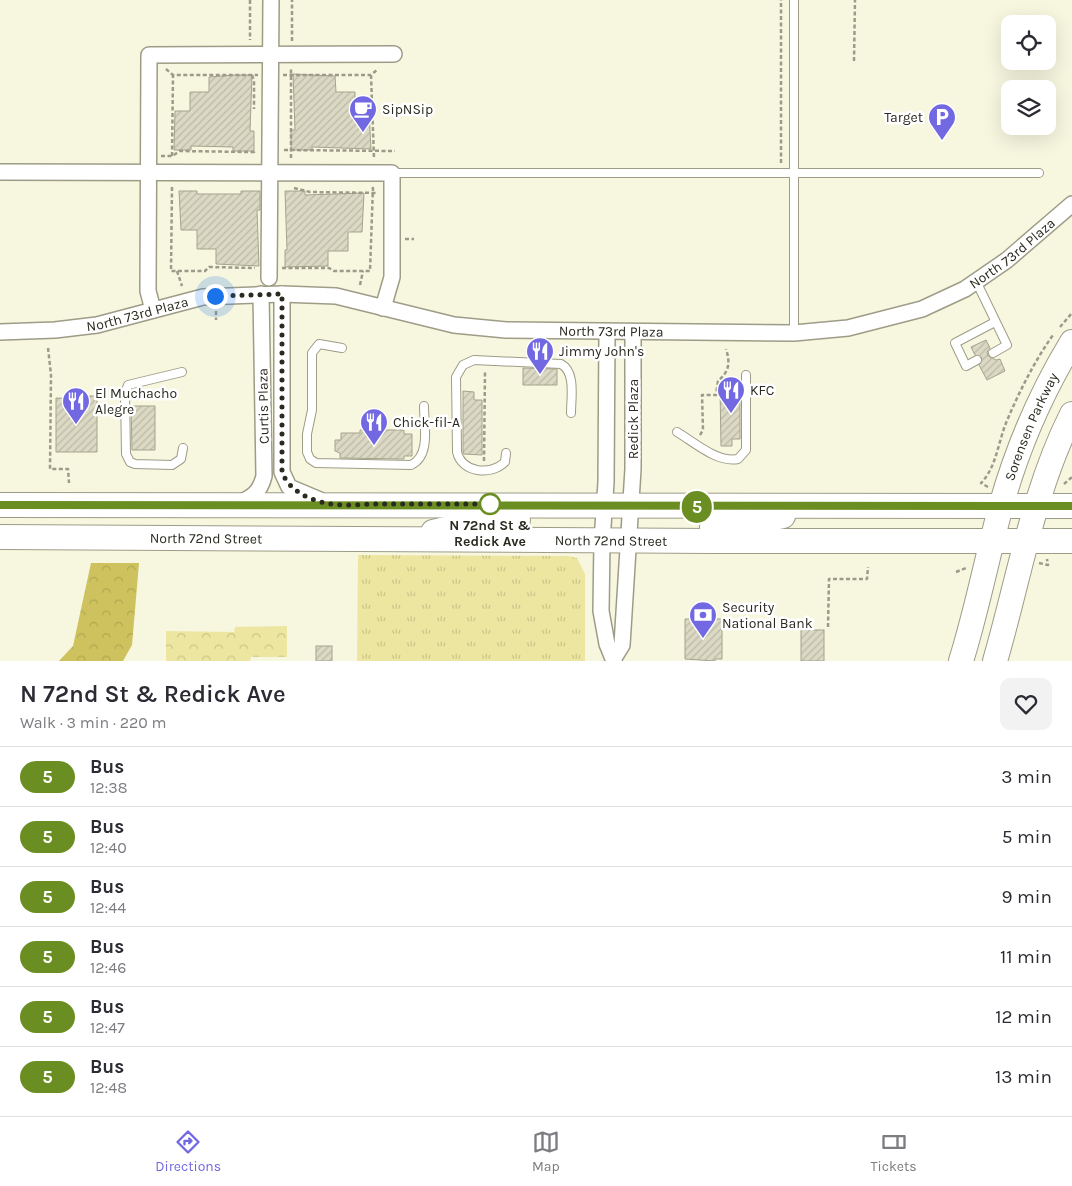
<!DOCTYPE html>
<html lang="en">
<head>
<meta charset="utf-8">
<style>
	body { margin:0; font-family:Karla,sans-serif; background:#f2f2f3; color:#2b2b33; height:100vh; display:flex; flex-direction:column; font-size:19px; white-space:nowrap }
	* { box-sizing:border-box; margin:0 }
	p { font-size:16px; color:#7c7c81 }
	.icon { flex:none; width:28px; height:28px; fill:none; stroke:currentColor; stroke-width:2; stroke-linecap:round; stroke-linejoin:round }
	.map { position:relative; height:661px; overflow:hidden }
	.panel { display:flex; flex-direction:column; background:#fff; flex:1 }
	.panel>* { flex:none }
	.badge { padding:0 10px; border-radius:16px; font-size:18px; line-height:32px }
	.fabs { position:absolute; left:1001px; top:15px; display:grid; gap:10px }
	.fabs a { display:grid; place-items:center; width:55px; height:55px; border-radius:10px; background:#fff; box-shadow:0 5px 20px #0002; font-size:25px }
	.you { position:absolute; width:25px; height:25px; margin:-12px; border:4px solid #fff; border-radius:50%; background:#1a73e8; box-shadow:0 0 0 8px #1a73e833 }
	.map>.badge { position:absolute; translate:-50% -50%; box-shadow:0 0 0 2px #fff }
	.round { display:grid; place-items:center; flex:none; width:52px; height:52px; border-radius:10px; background:#f2f2f3 }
	.headline { display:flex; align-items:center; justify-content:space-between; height:85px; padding:0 20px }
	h1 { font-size:24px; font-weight:600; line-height:38px }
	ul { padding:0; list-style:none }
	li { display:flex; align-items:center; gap:15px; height:60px; padding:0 20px; border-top:1px solid #e1e1e2 }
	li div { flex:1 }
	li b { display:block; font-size:19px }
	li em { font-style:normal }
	li .badge { min-width:55px; font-weight:700; text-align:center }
	.menu { display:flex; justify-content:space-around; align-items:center; height:70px; border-top:1px solid #e1e1e2; background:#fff; font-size:14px; color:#7c7c81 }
	.menu a { display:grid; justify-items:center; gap:2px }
	.menu .active { color:#7268e2 }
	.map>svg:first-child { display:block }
</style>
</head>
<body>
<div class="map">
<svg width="1072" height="661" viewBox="0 0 1072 661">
	<defs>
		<pattern id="grass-tufts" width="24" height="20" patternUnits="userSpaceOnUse" patternTransform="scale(1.25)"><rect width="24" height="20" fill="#ede6a0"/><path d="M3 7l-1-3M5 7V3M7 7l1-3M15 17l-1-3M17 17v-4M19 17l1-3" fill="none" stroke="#cbc58a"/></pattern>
		<pattern id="forest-crowns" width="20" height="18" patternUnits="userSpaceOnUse" patternTransform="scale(1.25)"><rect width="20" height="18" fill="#cdc25d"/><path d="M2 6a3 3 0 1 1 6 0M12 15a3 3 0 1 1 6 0" fill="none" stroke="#b0a751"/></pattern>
		<pattern id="park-crowns" width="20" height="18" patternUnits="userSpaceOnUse" patternTransform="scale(1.25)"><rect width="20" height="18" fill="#ede6a0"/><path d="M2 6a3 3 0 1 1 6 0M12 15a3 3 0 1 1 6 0" fill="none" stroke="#cbc58a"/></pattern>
		<pattern id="building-hatch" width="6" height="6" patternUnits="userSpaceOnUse" patternTransform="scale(1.25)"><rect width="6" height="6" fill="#dbd9c3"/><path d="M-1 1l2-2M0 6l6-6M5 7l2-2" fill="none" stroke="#bcbaa7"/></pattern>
	</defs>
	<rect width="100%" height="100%" fill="#f7f6df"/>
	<polygon fill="url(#grass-tufts)" points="358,555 568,556 577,558 585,574 585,661 357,661"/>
	<polygon fill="url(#forest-crowns)" points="91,563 139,563 132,645 123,661 59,661 73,646"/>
	<polygon fill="url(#park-crowns)" points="287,626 287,657 251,657 250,661 166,661 166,631 234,632 235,627"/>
	<g fill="url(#building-hatch)" stroke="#a4a38d">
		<polygon points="293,74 335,76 336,92 355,92 355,111 369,111 371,149 312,147 312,150 291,150 291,130 295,130"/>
		<polygon points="235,75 252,75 250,131 254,131 254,151 233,151 233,147 191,146 191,150 174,150 175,111 190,111 190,92 209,92 209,77"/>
		<polygon points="179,191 197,191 197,194 241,194 241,191 260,191 260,210 257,210 259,266 216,264 216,249 197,249 197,230 181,230"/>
		<polygon points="285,191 305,191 305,195 364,193 362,232 348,232 348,251 328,251 328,266 285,267 285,250 287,250"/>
		<polygon points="986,340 990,348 987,352 988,356 996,360 1000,359 1005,371 987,380 979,365 982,358 975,355 971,347"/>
		<polygon points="523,368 557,369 557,385 523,385"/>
		<polygon points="720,388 740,388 740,439 732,439 732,446 721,446"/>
		<polygon points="463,391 474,392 474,400 482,400 482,455 464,454 463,451"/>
		<polygon points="84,396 97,396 97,452 56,452 56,398 84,399"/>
		<polygon points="131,406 155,406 155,450 132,450"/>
		<polygon points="360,430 404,430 404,434 412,434 412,456 404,456 404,459 340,458 340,453 335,451 335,440 341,440 341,433 360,433"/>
		<polygon points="685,619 722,619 722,659 715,659 715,661 685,659"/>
		<rect x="801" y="630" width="23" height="31"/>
		<rect x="316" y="646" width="16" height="15"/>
	</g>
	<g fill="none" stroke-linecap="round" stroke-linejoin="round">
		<g stroke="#9e9c87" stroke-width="10">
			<g id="service">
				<polyline points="794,0 794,333"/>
				<polyline points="392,173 1039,173"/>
				<polyline points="976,281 1007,345 993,353"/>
				<path d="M342,348L319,344L312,353V410L307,434V452L310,459L316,463L411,465C431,456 424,425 424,406"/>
				<polyline points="977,360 966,366 955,343 995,322"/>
				<polyline points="182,372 128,385 125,394 126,454 130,462 135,464 172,465 181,459 183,448"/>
				<path d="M677,432C694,442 717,463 738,459L746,450V375"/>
				<path d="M506,453L505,462C491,476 462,473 457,452L456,377L463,365L474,360L561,364C576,372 571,398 571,413"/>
			</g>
		</g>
		<g stroke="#9e9c87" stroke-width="18">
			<g id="minor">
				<polyline points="0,172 392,173 392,277 383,308"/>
				<polyline points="269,278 271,0"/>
				<polyline points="282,294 282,472 289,487 320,500"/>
				<polyline points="153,310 148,291 149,55 394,54"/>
				<path id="s1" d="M0,332L55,330L97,325L203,297L282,294L336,296L454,325L506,330L794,333L848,328L922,309L965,289L1007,260L1072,204"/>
				<polyline points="607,332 606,482 602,541 601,611 607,644 614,661"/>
				<path d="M239,503C253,497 260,492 264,476L261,294"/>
				<polyline points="614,658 622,645 633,469 633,332"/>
			</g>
		</g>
		<g stroke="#9e9c87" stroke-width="26">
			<g id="primary">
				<polyline points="0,505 1072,506"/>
				<polyline points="712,527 747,524 783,516"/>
				<polyline points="433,532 480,521 518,520"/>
				<path id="s2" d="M0,537L712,541H1072"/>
				<path id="s3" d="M961,661C977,610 987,557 1001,506C1017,449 1041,393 1072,342"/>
				<path d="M995,661C1019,579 1033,491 1072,414"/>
			</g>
		</g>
		<g stroke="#9c9b8a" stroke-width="2.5" stroke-dasharray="4 2.5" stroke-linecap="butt">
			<polyline points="250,0 250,40"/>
			<polyline points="292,41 292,0"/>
			<polyline points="854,61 855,0"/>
			<polyline points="166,69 173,75 258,75"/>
			<polyline points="252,75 254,81 254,109"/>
			<polyline points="283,75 371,75 378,69"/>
			<polyline points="371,75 374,158"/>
			<polyline points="284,150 395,151"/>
			<polyline points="161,156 172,156 180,151 249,152 254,152 254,149"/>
			<polyline points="172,156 173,75"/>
			<polyline points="291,158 291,69"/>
			<polyline points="781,163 781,0"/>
			<polyline points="172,187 171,271 205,271 209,267 255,268"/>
			<polyline points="294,188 310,192 378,193"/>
			<polyline points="405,239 414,239"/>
			<polyline points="282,268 329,268 334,271 370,271 373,186"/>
			<polyline points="177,271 182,286"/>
			<polyline points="360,285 363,271"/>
			<polyline points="216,311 216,320"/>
			<polyline points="1060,327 1072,313"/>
			<polyline points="48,348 51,375 50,469 68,469 69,483"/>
			<path d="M700,435L703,430L702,395H716L718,381C730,371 730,362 726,349"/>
			<polyline points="484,461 485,371"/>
			<polyline points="1064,484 1072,477"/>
			<path d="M988,487L981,483C996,468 998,443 1006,423C1019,392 1034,362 1053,335"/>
			<polyline points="1039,563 1048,565 1047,559"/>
			<polyline points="956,572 966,568"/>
			<polyline points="828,627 829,579 867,579 868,567"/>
		</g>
		<use href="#service" stroke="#fff" stroke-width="8"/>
		<use href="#minor" stroke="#fff" stroke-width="15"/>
		<use href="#primary" stroke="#fff" stroke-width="24"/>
	</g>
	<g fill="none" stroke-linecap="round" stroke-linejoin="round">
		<g stroke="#fff" stroke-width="11">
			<polyline id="line" points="0,505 1072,506"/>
		</g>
		<use href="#line" stroke="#6b8e23" stroke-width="8"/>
		<path stroke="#2b2a21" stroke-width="5" stroke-dasharray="0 9" d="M215,296L282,294V472C289,491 311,501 331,504C347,506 365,504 382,504C419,504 457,504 494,504H490"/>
	</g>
	<defs>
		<g id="cafe-pin" transform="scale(1.4375)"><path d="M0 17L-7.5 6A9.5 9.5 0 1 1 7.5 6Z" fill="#7268e2" stroke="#fff"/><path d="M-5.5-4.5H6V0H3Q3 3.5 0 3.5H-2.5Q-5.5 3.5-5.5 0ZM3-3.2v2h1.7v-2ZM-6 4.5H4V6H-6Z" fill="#fff"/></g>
		<g id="parking-pin" transform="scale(1.4375)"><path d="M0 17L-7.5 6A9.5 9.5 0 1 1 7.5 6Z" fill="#7268e2" stroke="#fff"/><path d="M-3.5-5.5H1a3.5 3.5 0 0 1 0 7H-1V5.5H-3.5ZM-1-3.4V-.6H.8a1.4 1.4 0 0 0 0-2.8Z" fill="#fff"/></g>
		<g id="restaurant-pin" transform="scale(1.4375)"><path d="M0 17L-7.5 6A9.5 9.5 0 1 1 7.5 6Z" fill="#7268e2" stroke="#fff"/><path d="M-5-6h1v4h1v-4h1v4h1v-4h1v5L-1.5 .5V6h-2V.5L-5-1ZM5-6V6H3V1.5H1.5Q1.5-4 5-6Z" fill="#fff"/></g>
		<g id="bank-pin" transform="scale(1.4375)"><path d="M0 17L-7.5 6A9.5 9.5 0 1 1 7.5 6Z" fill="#7268e2" stroke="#fff"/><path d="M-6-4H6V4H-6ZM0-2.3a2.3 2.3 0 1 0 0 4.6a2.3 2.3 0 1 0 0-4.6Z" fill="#fff"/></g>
	</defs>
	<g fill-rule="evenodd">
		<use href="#cafe-pin" x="363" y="109"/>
		<use href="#parking-pin" x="942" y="117"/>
		<use href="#restaurant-pin" x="540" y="351"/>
		<use href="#restaurant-pin" x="731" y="390"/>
		<use href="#restaurant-pin" x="76" y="401"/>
		<use href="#restaurant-pin" x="374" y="422"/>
		<use href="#bank-pin" x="703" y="615"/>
	</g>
	<circle fill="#fff" stroke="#6b8e23" stroke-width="2.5" cx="490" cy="504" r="10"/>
	<g text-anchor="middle" stroke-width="5" stroke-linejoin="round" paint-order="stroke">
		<g font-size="14" fill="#2b2a21" stroke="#fff" text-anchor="start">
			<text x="382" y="114">SipNSip</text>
			<text x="923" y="122" text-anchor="end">Target</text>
			<text x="559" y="356">Jimmy John's</text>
			<text x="750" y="395">KFC</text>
			<text x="95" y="398">El Muchacho<tspan x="95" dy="16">Alegre</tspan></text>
			<text x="393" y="427">Chick-fil-A</text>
			<text x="722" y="612">Security<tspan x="722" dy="16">National Bank</tspan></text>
		</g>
		<g font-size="14" fill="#2b2a21" stroke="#fff">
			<text dy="5" stroke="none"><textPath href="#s1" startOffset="1039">North 73rd Plaza</textPath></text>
			<text dy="5" stroke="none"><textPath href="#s1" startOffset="139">North 73rd Plaza</textPath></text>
			<text dy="5" stroke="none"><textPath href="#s1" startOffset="619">North 73rd Plaza</textPath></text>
			<text transform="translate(263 406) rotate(-91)" y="5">Curtis Plaza</text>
			<text transform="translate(633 419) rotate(-90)" y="5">Redick Plaza</text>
			<text dy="5" stroke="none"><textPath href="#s3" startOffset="245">Sorensen Parkway</textPath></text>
			<text dy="5" stroke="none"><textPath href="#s2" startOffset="206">North 72nd Street</textPath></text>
			<text dy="5" stroke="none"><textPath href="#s2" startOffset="611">North 72nd Street</textPath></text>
		</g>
		<g font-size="14" font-weight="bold" fill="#2b2a21" stroke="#fff">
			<text x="490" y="530">N 72nd St &amp;<tspan x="490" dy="16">Redick Ave</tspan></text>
		</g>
	</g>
</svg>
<div class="fabs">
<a><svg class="icon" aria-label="locate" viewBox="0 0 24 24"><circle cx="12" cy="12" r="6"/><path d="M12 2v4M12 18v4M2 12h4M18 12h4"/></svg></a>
<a><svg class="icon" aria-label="layers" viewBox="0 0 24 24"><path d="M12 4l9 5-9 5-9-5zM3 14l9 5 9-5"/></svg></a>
</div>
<div class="you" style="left:215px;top:296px"></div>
<b class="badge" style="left:697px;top:507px;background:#6b8e23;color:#fff">5</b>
</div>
<section class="panel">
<div class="headline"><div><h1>N 72nd St &amp; Redick Ave</h1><p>Walk · 3 min · 220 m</p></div><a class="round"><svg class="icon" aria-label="heart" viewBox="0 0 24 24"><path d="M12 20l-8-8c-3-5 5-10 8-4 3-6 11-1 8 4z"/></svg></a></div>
<ul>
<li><span class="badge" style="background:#6b8e23;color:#fff">5</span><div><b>Bus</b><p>12:38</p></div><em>3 min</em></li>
<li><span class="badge" style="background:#6b8e23;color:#fff">5</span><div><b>Bus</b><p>12:40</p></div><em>5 min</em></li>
<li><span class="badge" style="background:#6b8e23;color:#fff">5</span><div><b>Bus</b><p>12:44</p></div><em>9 min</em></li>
<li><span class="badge" style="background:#6b8e23;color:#fff">5</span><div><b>Bus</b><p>12:46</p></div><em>11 min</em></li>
<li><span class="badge" style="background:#6b8e23;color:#fff">5</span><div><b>Bus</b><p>12:47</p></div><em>12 min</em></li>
<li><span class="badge" style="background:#6b8e23;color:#fff">5</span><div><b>Bus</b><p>12:48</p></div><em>13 min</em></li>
</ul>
</section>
<nav class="menu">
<a class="active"><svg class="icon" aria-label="directions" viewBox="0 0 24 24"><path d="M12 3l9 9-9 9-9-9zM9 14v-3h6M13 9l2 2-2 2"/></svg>Directions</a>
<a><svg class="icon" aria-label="map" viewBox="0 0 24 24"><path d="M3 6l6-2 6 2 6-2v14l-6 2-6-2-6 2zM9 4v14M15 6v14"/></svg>Map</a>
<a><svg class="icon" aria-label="tickets" viewBox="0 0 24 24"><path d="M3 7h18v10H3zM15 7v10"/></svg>Tickets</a>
</nav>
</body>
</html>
